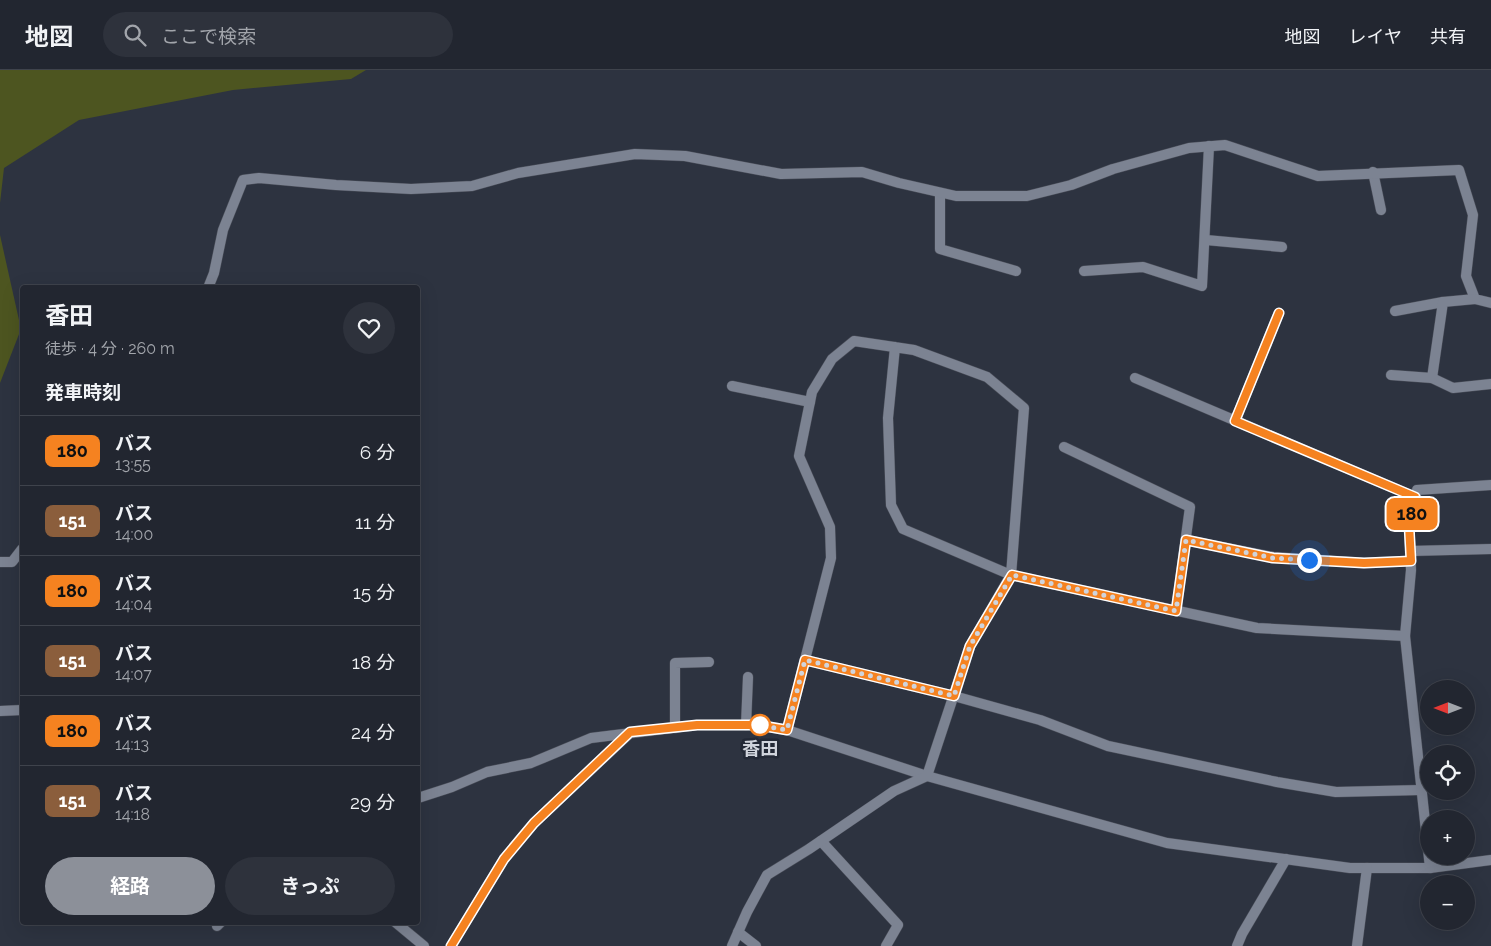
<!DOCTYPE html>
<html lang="ja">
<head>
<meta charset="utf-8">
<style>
	body { margin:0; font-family:Raleway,"Noto Sans JP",sans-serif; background:#2e323c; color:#f1f3f6; height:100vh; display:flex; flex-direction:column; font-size:19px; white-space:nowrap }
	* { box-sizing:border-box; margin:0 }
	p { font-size:16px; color:#a2a5ab }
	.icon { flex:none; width:28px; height:28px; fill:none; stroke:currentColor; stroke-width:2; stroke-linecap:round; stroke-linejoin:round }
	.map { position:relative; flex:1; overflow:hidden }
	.sheet { position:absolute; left:20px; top:215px; width:400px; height:640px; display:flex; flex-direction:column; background:#222630; border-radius:5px; box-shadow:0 5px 20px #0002,0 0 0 1px #3f434c }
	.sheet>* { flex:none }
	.badge { padding:0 10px; border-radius:8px; font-size:18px; line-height:32px }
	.needle { width:32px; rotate:270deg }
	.fabs { position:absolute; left:1420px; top:610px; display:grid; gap:10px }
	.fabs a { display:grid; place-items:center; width:55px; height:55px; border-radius:50%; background:#222630; box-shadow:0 5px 20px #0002,0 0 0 1px #3f434c; font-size:25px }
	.you { position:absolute; width:25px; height:25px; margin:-12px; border:4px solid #fff; border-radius:50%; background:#1a73e8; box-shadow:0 0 0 8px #1a73e833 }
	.map>.badge { position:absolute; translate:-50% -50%; box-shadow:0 0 0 2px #fff }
	h2 { padding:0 25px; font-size:19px; line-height:45px }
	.round { display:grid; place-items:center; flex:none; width:52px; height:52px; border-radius:26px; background:#2e323c }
	.summary { display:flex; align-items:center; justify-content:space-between; height:85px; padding:0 25px }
	h1 { font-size:24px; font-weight:700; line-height:38px }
	.button { display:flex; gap:10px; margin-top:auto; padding:10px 25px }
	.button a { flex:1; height:58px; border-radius:30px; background:#8c9099; color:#fff; font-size:20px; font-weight:700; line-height:58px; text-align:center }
	.button a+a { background:#2e323c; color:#f1f3f6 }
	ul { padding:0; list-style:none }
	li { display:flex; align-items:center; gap:15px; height:70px; padding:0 25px; border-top:1px solid #3f434c }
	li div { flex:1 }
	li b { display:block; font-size:19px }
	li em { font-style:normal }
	li .badge { min-width:55px; font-weight:700; text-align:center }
	header { display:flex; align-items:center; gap:30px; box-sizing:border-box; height:70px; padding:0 25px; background:#222630; border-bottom:1px solid #3f434c }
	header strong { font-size:24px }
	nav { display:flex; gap:28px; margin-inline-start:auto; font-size:18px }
	.search { width:350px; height:45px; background:#2e323c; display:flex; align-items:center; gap:12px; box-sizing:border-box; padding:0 18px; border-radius:28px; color:#a2a5ab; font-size:19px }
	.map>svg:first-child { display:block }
</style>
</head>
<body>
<header>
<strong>地図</strong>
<div class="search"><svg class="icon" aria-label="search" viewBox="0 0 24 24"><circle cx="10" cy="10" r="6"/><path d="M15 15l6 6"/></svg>ここで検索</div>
<nav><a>地図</a><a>レイヤ</a><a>共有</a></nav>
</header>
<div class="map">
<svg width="1491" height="876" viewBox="0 0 1491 876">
	<rect width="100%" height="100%" fill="#2d3340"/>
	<g fill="#4d5520">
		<polygon points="0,0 366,0 351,9 233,20 79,50 4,98 0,133"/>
		<polygon points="0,165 21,259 0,313"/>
	</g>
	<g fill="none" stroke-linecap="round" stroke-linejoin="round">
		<g stroke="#4a4e59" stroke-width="11">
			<g id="service">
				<polyline points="1432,308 1453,318 1491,314"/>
				<polyline points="1186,470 1273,487 1364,493 1411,491"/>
			</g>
		</g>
		<g stroke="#4a4e59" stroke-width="11">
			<g id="minor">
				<polyline points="1373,102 1381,140"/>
				<polyline points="940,123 940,179 1016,201"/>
				<polyline points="1206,170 1282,177"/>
				<polyline points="1084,201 1143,197 1202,216 1209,76"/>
				<polyline points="208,218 214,203 223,160 243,110 259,108 336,115 411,119 472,116 518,103 635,84 685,86 781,104 862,102 899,113 956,126 1027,126 1071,115 1113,99 1189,78 1225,75 1318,106 1459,100 1473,145 1466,206 1475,229 1491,233"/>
				<polyline points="1395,241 1443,232"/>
				<polyline points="1391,305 1432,308 1443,232 1475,229"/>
				<polyline points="1135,308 1415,427"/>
				<polyline points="732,316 810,332"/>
				<polyline points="1235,351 1279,243"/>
				<polyline points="1064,377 1190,437 1176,541"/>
				<polyline points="1410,481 1491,479"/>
				<polyline points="0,492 12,492 22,479"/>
				<polyline points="805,590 954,626 1040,650 1108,676 1277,712 1336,722 1421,720"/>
				<polyline points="0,641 22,640"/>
				<polyline points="746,655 748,607"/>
				<polyline points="675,658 675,593 709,592"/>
				<polyline points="787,660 831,488 830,457 799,386 812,322 832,289 854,271 914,280 987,307 1024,338 1011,505 903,459 891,435 888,348 895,277"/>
				<polyline points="418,728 452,717 487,702 531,693 591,668 697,655 758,655 787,660 927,706 1167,773 1350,798 1430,798 1491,790"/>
				<polyline points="821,771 898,855 886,876"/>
				<polyline points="1430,798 1405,566 1411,500 1409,455 1417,420 1491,415"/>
				<polyline points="395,852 424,876"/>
				<polyline points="217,856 221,852"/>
				<polyline points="738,862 756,876"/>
				<polyline points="451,876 504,789 534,753 630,663"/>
				<polyline points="732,876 747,842 767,805 809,779 894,721 927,706 970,576 1011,505 1257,558 1405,566"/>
				<polyline points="1237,876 1242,864 1286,789"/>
				<polyline points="1357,876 1367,798"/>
			</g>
		</g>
		<use href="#service" stroke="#7c8392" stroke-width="10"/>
		<use href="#minor" stroke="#7c8392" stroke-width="10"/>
	</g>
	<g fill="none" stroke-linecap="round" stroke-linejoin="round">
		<g stroke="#fff" stroke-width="11">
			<polyline id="line" points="451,876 504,789 534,753 630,662 697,655 758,655 787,660 805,590 954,626 970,576 1012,505 1176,541 1186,470 1273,488 1364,493 1411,491 1409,455 1415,427 1235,351 1279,243"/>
		</g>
		<use href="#line" stroke="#f58220" stroke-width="8"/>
		<polyline stroke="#d0d4dc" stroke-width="5" stroke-dasharray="0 9" points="760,655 758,655 787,660 805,590 954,626 970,576 1012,505 1176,541 1186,470 1273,488 1309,490"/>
	</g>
	<circle fill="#fff" stroke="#f58220" stroke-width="2.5" cx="760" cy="655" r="10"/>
	<g text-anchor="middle" stroke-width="5" stroke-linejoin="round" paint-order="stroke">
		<g font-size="18" font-weight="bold" fill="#d0d4dc" stroke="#232936">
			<text x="760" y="685">香田</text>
		</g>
	</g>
</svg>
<div class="fabs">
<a><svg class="needle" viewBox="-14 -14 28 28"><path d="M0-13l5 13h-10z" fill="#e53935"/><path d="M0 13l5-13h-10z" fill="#a2a5ab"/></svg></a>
<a><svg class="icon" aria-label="locate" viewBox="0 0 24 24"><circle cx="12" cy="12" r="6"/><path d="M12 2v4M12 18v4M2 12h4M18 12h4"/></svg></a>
<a>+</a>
<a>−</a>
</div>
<div class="you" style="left:1309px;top:490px"></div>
<b class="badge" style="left:1412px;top:444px;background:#f58220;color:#111">180</b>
<section class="sheet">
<div class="summary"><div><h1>香田</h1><p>徒歩 · 4 分 · 260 m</p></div><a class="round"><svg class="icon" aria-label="heart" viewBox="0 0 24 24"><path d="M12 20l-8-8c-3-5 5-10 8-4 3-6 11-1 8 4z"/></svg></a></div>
<h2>発車時刻</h2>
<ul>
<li><span class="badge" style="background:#f58220;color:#111">180</span><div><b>バス</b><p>13:55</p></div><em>6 分</em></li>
<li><span class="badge" style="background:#8b5e3c;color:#fff">151</span><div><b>バス</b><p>14:00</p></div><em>11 分</em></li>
<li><span class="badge" style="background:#f58220;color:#111">180</span><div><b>バス</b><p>14:04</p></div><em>15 分</em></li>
<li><span class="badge" style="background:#8b5e3c;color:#fff">151</span><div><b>バス</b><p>14:07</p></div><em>18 分</em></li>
<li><span class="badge" style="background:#f58220;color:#111">180</span><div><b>バス</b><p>14:13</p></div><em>24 分</em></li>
<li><span class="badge" style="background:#8b5e3c;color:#fff">151</span><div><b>バス</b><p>14:18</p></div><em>29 分</em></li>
</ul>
<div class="button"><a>経路</a><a>きっぷ</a></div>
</section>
</div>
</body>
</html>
